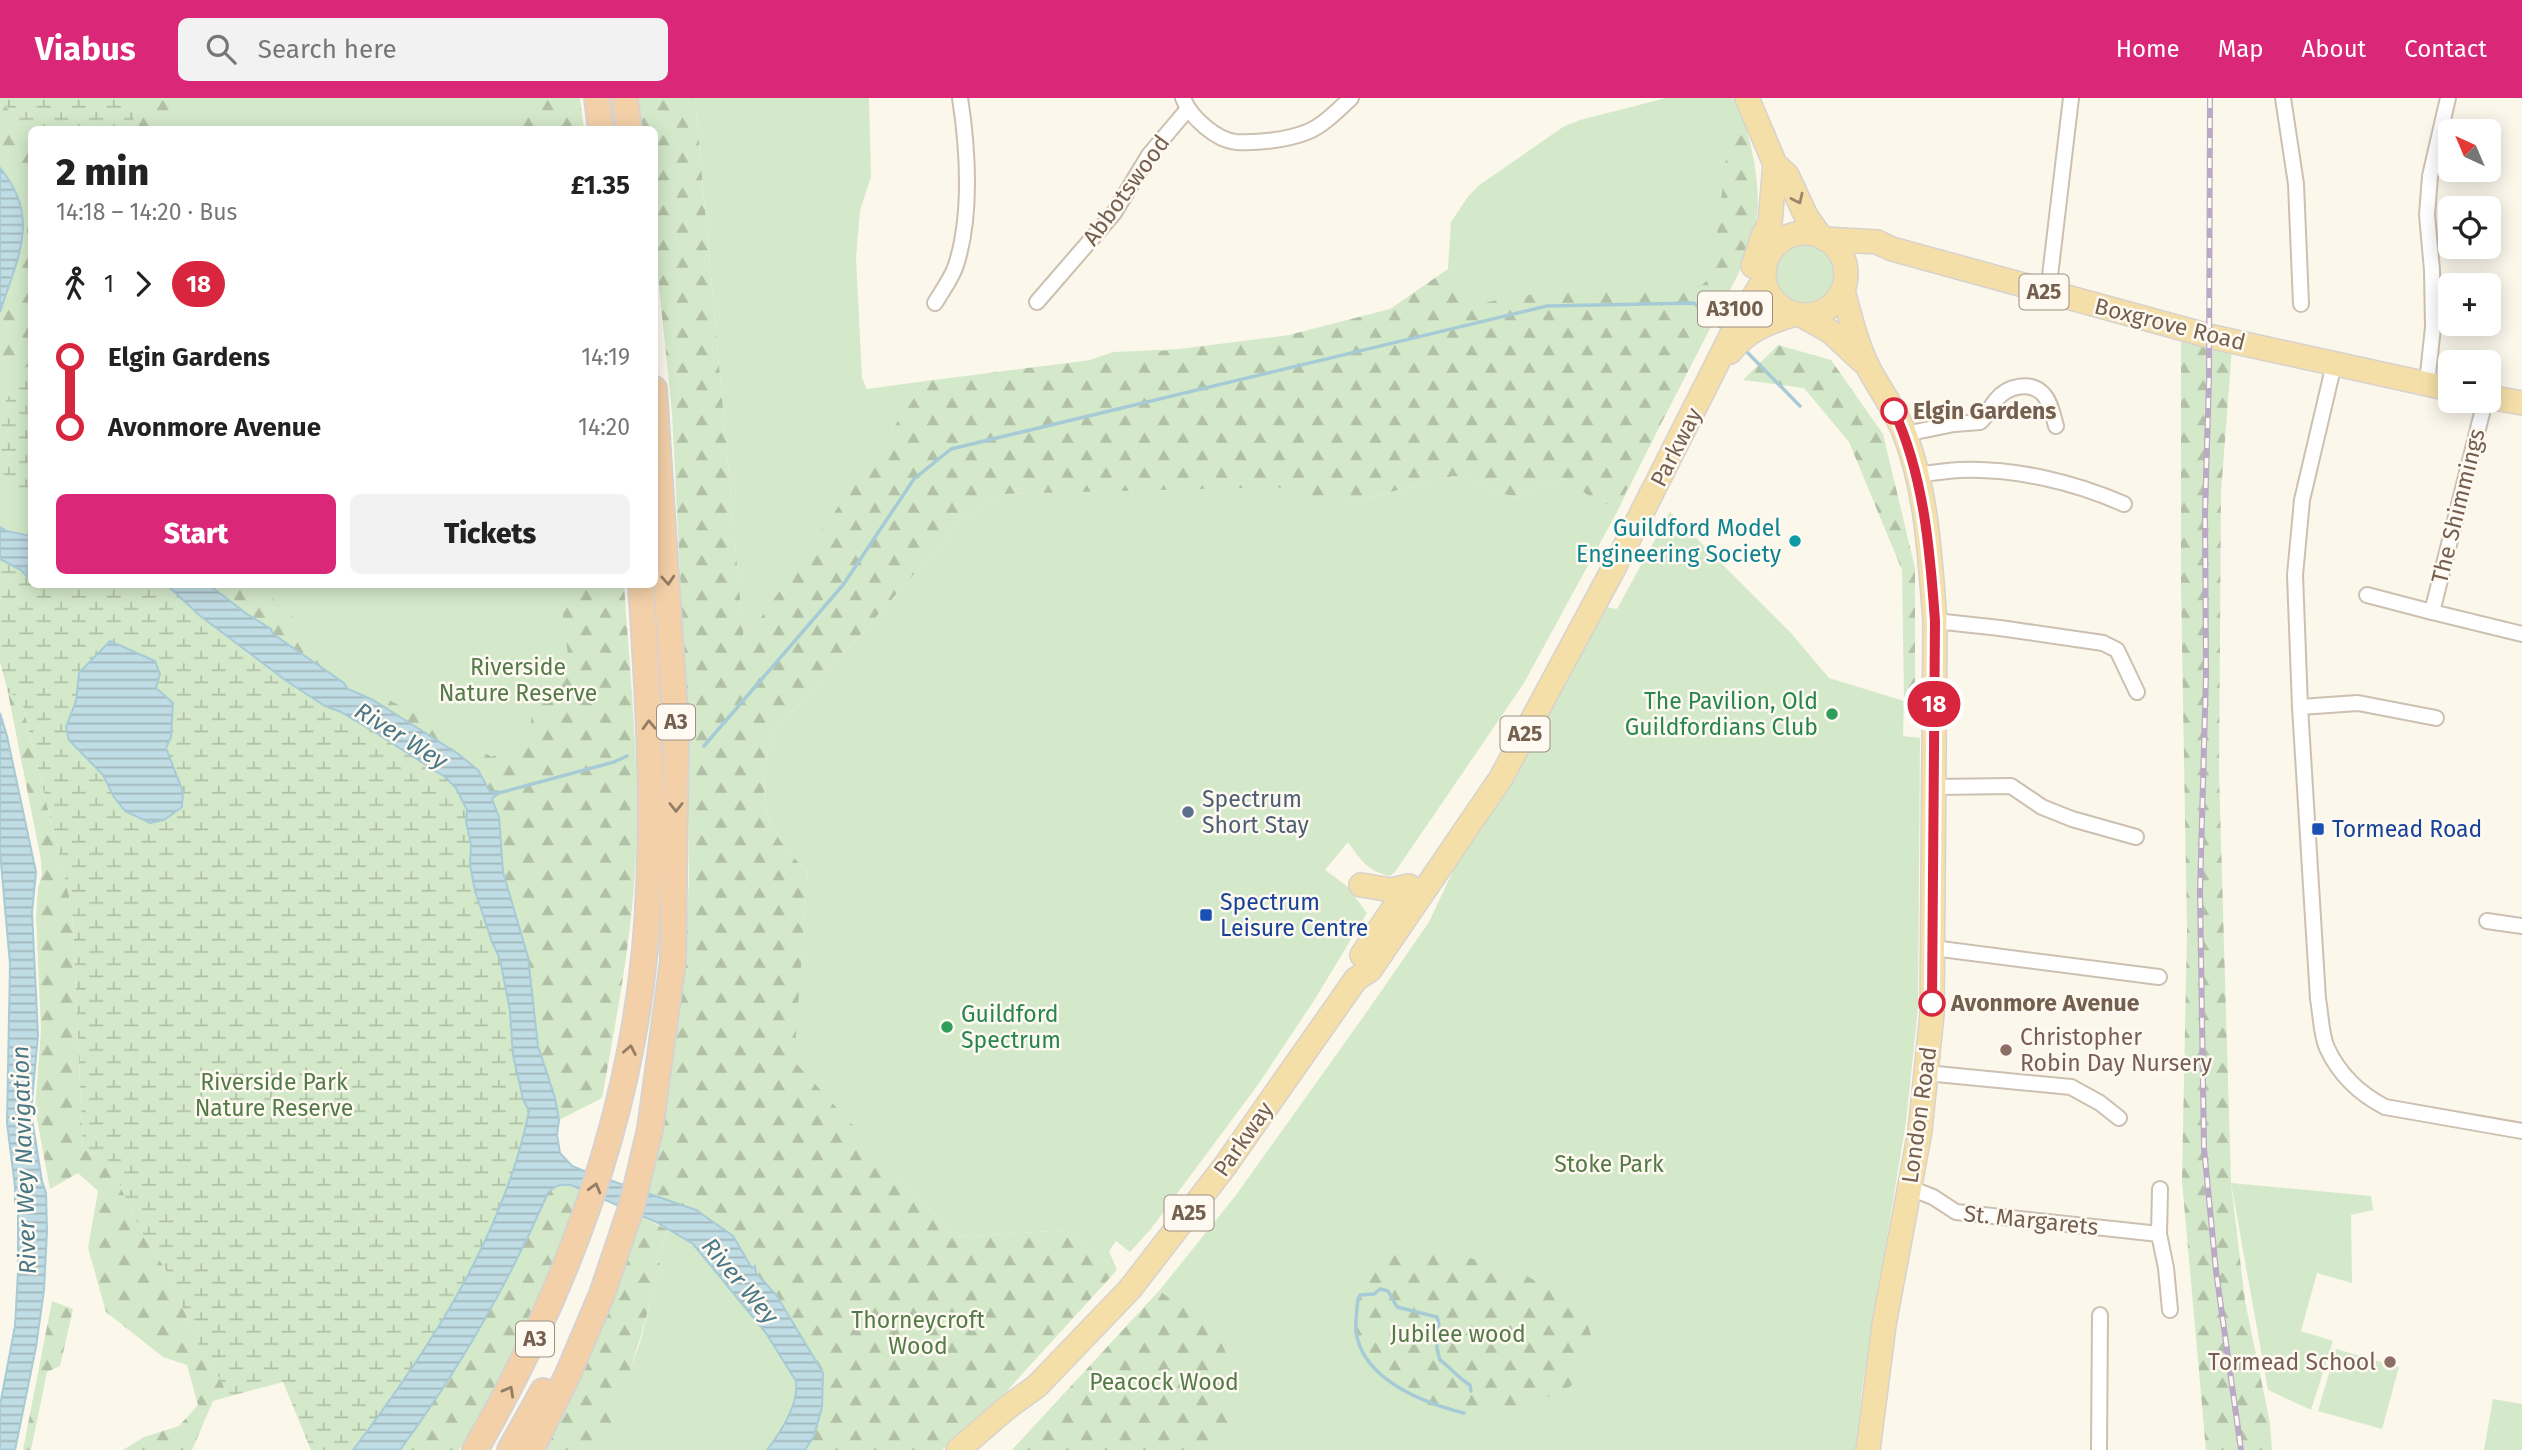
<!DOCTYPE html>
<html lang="en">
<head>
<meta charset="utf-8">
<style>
	body { margin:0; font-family:"Fira Sans",sans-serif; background:#f2f2f2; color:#222; height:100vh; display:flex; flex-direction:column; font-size:26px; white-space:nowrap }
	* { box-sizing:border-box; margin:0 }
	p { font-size:23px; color:#767676 }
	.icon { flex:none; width:38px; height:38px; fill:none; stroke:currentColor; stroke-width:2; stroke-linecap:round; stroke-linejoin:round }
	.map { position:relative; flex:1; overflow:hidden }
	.details { position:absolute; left:28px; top:28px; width:630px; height:462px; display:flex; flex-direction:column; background:#fff; border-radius:10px; box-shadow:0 4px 18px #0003 }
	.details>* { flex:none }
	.badge { padding:0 14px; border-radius:23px; font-size:24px; line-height:46px }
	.needle { width:46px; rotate:316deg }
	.controls { position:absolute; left:2438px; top:21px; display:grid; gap:14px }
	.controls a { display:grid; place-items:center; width:63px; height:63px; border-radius:10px; background:#fff; box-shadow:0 4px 18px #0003; font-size:35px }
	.map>.badge { position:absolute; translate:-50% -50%; box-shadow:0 0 0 4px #fff }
	.legs { display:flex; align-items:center; gap:10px; height:77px; padding:0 28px; font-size:23px }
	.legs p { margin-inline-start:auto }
	.headline { display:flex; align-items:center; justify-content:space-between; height:119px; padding:0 28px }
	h1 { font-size:38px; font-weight:800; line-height:52px }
	.action { display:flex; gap:14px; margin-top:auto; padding:14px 28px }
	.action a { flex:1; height:80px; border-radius:10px; background:#db2777; color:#fff; font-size:28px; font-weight:800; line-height:80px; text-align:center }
	.action a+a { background:#f2f2f2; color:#222 }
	ul { padding:0 28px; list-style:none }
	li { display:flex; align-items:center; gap:24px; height:70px; font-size:26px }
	li i { display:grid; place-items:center; width:10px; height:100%; margin:0 9px; background:currentColor }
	li i::after { content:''; width:18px; height:18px; margin:-9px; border:5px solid; border-radius:50%; background:#fff }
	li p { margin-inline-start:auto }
	li:first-child i { background:linear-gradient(#0000 50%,currentColor 0) }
	li:last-child i { background:linear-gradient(currentColor 50%,#0000 0) }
	header { display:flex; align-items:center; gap:42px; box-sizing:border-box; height:98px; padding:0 35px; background:#db2777; color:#fff }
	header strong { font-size:33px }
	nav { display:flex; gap:38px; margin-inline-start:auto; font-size:24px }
	.search { width:490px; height:63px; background:#f2f2f2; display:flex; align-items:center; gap:18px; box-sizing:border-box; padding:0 24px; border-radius:10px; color:#767676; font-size:26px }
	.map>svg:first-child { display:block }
</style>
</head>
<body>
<header>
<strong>Viabus</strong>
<div class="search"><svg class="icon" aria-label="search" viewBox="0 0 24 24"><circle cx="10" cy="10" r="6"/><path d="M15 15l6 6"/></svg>Search here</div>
<nav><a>Home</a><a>Map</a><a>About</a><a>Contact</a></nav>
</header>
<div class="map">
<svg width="2522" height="1352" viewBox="0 0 2522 1352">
	<defs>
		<pattern id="forest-firs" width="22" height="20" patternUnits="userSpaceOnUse" patternTransform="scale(1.75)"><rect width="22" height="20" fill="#d4e9ca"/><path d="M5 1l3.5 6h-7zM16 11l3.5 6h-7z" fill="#b1c0a6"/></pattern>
		<pattern id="wetland-marsh" width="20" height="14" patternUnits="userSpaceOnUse" patternTransform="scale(1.75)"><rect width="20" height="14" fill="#d4e9ca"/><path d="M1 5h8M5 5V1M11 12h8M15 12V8" fill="none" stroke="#b1c0a6"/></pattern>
		<pattern id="water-rules" width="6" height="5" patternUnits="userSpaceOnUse" patternTransform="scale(1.75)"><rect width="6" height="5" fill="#c0dce4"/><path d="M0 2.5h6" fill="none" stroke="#a1b6bb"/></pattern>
	</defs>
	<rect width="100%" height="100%" fill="#fbf7eb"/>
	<g fill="#d4e9ca" fill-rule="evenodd">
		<polygon points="0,0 558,0 563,31 32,32 31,438 6,433 0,429 0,214 24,137 8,79 0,70"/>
		<polygon points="695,0 869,0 871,79 860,112 856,160 862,280 867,291 926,283 744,545"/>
		<path d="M1666,0H1732L1735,2C1749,30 1758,72 1758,106C1758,119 1754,132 1751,144L1617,414L1524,585L1395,774L1390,778C1368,774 1360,761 1348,744L1325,772L1347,788L1367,815L1315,901L1257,988L1150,1132L1130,1154L1116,1143L1109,1153L1117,1172L1066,1132L955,1139L822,994L1026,1270L1004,1297L942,1352H805L814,1338L822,1309L823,1275L777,1198L756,1175L755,1168L752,1170L733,1138L696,1112L656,1088L711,689L1087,263L1113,254L1181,251L1194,254L1379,224L1449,176L1448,171L1451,124L1467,100L1478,88L1563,29L1580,22ZM1568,341L1572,384L1564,380L1516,399L1504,396L1470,380L1453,378L1359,402L1319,404ZM1023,379L1166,391L1001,396L960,424L771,638C758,698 760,730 808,773L798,904L724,692L954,426Z"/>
		<circle cx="1802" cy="176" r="33"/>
		<polygon points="1670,414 1791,535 1829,580 1904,603 1903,638 1920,640 1918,911 1906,1024 1862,1291 1856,1352 1012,1352 1159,1193 1236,1097 1366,915 1429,824 1476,724 1601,508 1617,511"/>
		<polygon points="209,487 606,487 614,833 257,523"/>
		<polygon points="2231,1085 2371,1098 2373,1112 2351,1117 2352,1185 2317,1175 2301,1233 2333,1243 2311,1312 2268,1292"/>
		<path d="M668,1132L696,1149L766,1235L796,1283C799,1307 781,1334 767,1352H600L640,1245L660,1165L655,1163Z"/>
		<polygon points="2336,1251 2399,1269 2382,1331 2318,1313"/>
		<polygon points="2493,1301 2522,1306 2522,1352 2484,1352"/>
	</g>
	<g fill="url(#forest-firs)">
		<polygon points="137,0 176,0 175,31 132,32"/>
		<polygon points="514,0 580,0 584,31 517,31"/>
		<path d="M639,0H695L744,544L926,283L1289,237L1390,211L1448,171L1465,210C1541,188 1623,190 1702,187L1712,178L1726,61L1733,44L1745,29C1756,80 1757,110 1746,161L1620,405C1598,412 1582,390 1564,380L1516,399L1504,396L1470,380L1453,378L1359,402L1312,405L1278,389L1001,396L960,424L771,638C758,698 760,730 808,773L794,963L955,1139L1066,1132L1117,1172L1004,1296L942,1352H805L814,1338L822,1309L823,1275L777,1198L756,1175L755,1168L752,1170L750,1167L733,1138L696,1112L643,1093L668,993L684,880L689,781V658L672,314L655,150L654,32L642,31Z"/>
		<polygon points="0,2 32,41 31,253 28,269 0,274 0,231 17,182 30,118 31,81 0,46"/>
		<polygon points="2181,235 2232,250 2221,394 2219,676 2231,1085 2245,1203 2270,1325 2272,1352 2206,1352 2182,1083 2187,832 2181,489"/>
		<polygon points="1778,247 1831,262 1883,336 1915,470 1915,605 1904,603 1902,472 1849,344 1804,290 1743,282"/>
		<path d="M225,487H279L269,498L293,517L289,537L339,574L492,659L530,634L534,596L569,565L559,487H624C631,590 643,696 633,800C627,867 614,933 602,1000L559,1022L555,1000L538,948L528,859L503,774L499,719L492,701L495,697C485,692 483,678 475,669C469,664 462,662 457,655L373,602L348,591L344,585L273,536L271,531L230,504Z"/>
		<polygon points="8,595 21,600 72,810 83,1051 108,1062 141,1133 169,1177 198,1246 223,1286 227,1299 213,1303 192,1352 123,1352 144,1339 179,1328 198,1307 187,1267 163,1259 106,1214 88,1150 98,1093 78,1075 50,1091 35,1011 41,932 36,819 38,790 42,777 41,762"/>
		<path d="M562,1086L579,1090C567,1137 547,1181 527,1225C506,1268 485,1312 459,1352H400C459,1272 508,1186 548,1094L554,1088Z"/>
		<path d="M636,1116L668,1132L655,1163L660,1165C645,1229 626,1291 600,1352H542Z"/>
		<path d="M1402,1152L1459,1158L1512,1169L1542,1187L1559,1195L1585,1215L1591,1238L1582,1266L1571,1288L1542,1302L1506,1313L1472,1315L1444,1312L1398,1298L1367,1267L1354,1233L1360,1193L1354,1186C1364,1165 1380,1157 1402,1152Z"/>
		<polygon points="1159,1193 1214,1229 1230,1264 1229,1324 1216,1352 1012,1352"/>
		<polygon points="52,1203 73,1211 60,1268 47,1274 31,1352 23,1352"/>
	</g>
	<g fill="url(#wetland-marsh)">
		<polygon points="0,0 137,0 132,31 32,32 31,41"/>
		<polygon points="31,253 31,400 16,391 0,372 0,312 28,269"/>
		<path d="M0,461L21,472L29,480L26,473L28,467L31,466L32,486L167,487L176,493L187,507L325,608L341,614L445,679L456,690L467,712L466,724L471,746L470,767L480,811L500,861L505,883L521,995C523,1002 529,1009 528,1015C528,1031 520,1047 516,1062C483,1167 419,1265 353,1352H311L283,1284L227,1299L223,1286L198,1246L169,1177L141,1133L108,1062L83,1051L72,810L21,600L8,595L0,564Z"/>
	</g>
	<g fill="url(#water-rules)" stroke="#a7cbd6" stroke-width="2">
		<path d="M0,70C42,120 17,160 0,214Z"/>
		<polygon points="0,429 7,433 31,438 31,466 28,467 26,473 31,477 29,481 21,472 0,461"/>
		<path d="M167,487H209L247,516L271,531L273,536L344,585L348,591L373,602L457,655L478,672L490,694L498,693L499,695L492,701L499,719L503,774L528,859L538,948L555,1000L559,1022L557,1037L560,1055L572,1068L589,1075L696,1112L733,1138L750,1167L752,1170L755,1168L756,1175L777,1198L823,1275L822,1309L814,1338L805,1352H767C781,1334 799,1307 796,1283L766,1235L693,1146L656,1124L571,1087C561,1086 555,1087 548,1095C508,1186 459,1272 400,1352H353C429,1252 504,1137 529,1013L523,1001L513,957L510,913L500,861L492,844L475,793L470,767L471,746L466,724L467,712L456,690L445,679L376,635L341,614L325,608L285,582L199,517Z"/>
		<polygon points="110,543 155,563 160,576 156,590 173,605 171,639 166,650 183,694 182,709 164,722 150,725 125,713 114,699 103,677 69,642 66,629 76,603 79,575"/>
		<polygon points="0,615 7,638 36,774 32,814 38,937 31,1015 42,1083 46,1095 47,1133 44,1192 36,1249 15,1352 0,1352 0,1307 15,1228 18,1174 18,1105 15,1105 15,1089 7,1025 10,866 0,754"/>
	</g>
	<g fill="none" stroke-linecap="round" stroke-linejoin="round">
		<g stroke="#a7cbd6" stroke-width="3.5">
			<polyline points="1745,252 1800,308"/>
			<polyline points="704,648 843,487 914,381 951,351 1547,208 1694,205 1724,232"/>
			<polyline points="495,696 614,664 627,658"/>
			<path d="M1464,1315C1424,1305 1363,1282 1356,1234C1355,1223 1357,1212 1358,1201L1360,1197L1374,1196L1380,1191L1388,1193L1397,1209L1437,1219L1439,1227C1433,1236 1437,1252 1440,1262C1451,1270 1457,1279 1470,1287L1471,1293"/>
		</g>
		<g stroke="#cdc0b1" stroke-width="18">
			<g id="minor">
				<path d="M1183,0C1190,19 1216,42 1236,44C1258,45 1287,42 1307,34C1323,28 1339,11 1351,0"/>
				<polyline points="2283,0 2296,86 2301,206"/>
				<polyline points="2048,195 2071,0"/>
				<polyline points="1037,204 1114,115 1149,57 1187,12"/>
				<path d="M935,205C942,193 952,180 956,167C972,118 968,51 960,0"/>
				<path d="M2334,266L2302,402L2295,477L2300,609L2318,901C2321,917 2321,937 2327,950C2339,976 2360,996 2385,1009L2522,1033"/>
				<polyline points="2427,286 2433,229 2432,172 2427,117 2430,78 2448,0"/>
				<polyline points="2485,303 2432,514 2522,536"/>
				<path d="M1905,336L1954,326L1980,324C1987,318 1990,309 1996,302C2007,288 2031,282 2044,297C2051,305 2053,318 2056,328"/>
				<path d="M1916,377C1931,375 1945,373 1960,372C2015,370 2074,384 2124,406"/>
				<polyline points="2367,497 2432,514"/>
				<polyline points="1935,523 2000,530 2103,545 2117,552 2137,594"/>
				<polyline points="2300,609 2358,605 2436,620"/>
				<polyline points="1934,689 2011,688 2042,709 2072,721 2136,739"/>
				<polyline points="2487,823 2522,828"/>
				<polyline points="1933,850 2159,879"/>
				<polyline points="1926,975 2071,989 2100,1005 2119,1020"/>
				<polyline points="1910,1090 1933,1099 1956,1114 2159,1136 2166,1170 2170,1212"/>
				<polyline points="2159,1136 2160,1091"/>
				<polyline points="2099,1352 2100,1217"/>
			</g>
		</g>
		<g stroke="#d8d2ce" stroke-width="26">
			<g id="primary">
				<polyline points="1747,0 1775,66 1787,77 1806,118 1820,138"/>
				<circle cx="1805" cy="176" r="41"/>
				<polyline points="1825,141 1877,144 1892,151 2213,239 2450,291"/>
				<polyline points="1753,168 1763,138 1770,125 1775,66"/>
				<path d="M1843,192C1850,219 1857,248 1870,273C1881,293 1895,312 1904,334C1927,392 1930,461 1935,523L1932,916L1920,1033L1884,1227L1868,1352"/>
				<polyline points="1801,217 1831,234 1862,263"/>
				<path d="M1730,254C1747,232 1769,224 1795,216"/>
				<polyline points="2488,299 2522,305"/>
				<polyline points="1361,787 1391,792 1409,788"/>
				<polyline points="1362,857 1404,795"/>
				<polyline points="958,1352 1008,1309 1037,1288 1130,1191 1225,1068 1356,881 1370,872 1501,680 1616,466 1738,224 1764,182"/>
			</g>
		</g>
		<g stroke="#d8d2ce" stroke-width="28">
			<g id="trunk">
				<polyline points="597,0 601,32"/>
				<polyline points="625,0 629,32"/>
				<path d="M475,1352C564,1198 628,1030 645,851C656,730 649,607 641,486"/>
				<polyline points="510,1352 543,1293"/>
				<polyline points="531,1352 568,1276 602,1196 632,1107 650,1031 673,863 676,633 654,291"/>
			</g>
		</g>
		<use href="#minor" stroke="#fff" stroke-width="14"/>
		<use href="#primary" stroke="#f5dfa9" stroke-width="23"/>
		<use href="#trunk" stroke="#f3d0a8" stroke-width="24"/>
		<g stroke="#bba9c6" stroke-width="6">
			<polyline id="rail" points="2210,0 2209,281 2205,414 2206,577 2200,793 2204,1050 2216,1173 2241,1352"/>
		</g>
		<use href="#rail" stroke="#fefaf2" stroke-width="3.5" stroke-dasharray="10" stroke-linecap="butt"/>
	</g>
	<defs><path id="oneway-chevron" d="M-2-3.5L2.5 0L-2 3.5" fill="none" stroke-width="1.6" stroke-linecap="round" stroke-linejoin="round" transform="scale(1.75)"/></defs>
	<use stroke="#9b866a" href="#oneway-chevron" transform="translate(1798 101) rotate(65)"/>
	<g stroke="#947c65">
		<use href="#oneway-chevron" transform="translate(668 482) rotate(86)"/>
		<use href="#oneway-chevron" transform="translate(649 627) rotate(-92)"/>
		<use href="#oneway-chevron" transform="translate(676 709) rotate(90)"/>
		<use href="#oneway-chevron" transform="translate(630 952) rotate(-79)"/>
		<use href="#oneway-chevron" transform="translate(595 1090) rotate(-74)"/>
		<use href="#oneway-chevron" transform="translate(509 1293) rotate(-61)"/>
	</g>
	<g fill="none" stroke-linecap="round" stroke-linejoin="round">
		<g stroke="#fff" stroke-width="16">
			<path id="line-1" d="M1894,313C1924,378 1930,452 1935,523L1932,905"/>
		</g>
		<use href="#line-1" stroke="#d7263d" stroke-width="10"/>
	</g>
	<g fill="#fff" stroke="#d7263d" stroke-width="3.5">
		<circle cx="1894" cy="313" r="12"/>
		<circle cx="1932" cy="905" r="12"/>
	</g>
	<circle fill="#0f9aa8" stroke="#fefaf2" stroke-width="2.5" cx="1795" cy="443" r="7"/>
	<g fill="#2e9e5b" stroke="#fefaf2" stroke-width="2.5">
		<circle cx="1832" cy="616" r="7"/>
		<circle cx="947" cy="929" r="7"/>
	</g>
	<circle fill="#5c6f8a" stroke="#fefaf2" stroke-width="2.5" cx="1188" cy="714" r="7"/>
	<g fill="#1a4fb4" stroke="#fefaf2" stroke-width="2.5">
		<rect x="2311" y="724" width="14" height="14" rx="3.5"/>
		<rect x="1199" y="810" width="14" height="14" rx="3.5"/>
	</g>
	<g fill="#8d6e63" stroke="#fefaf2" stroke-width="2.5">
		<circle cx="2006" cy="952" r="7"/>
		<circle cx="2390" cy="1264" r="7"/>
	</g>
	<g text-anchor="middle" stroke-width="5" stroke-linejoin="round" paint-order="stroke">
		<g fill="#fefaf2" stroke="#9e8e80" stroke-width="2">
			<rect x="2019.5" y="176.5" width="49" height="35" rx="5"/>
			<rect x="1698" y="193.5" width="74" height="35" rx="5"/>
			<rect x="657" y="606.5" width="38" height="35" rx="5"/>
			<rect x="1500.5" y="618.5" width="49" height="35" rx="5"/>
			<rect x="1164.5" y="1097.5" width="49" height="35" rx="5"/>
			<rect x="516" y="1223.5" width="38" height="35" rx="5"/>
		</g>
		<g font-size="21" font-weight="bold" fill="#75604f">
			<text x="2044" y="201">A25</text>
			<text x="1735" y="218">A3100</text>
			<text x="676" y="631">A3</text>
			<text x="1525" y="643">A25</text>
			<text x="1189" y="1122">A25</text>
			<text x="535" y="1248">A3</text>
		</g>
		<g font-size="23" fill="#75604f" stroke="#fefaf2">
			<text transform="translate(1126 92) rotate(-54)" y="8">Abbotswood</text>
			<text transform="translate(2170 226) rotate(14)" y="8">Boxgrove Road</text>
			<text transform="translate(1676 349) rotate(-63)" y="8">Parkway</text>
			<text transform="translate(2458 408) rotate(-76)" y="8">The Shimmings</text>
			<text transform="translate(1919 1017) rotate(-82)" y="8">London Road</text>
			<text transform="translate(1243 1041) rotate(-55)" y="8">Parkway</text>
			<text transform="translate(2031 1122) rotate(6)" y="8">St. Margarets</text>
		</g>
		<g font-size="23" font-weight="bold" fill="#75604f" stroke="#fefaf2" text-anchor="start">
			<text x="1913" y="321">Elgin Gardens</text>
			<text x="1951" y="913">Avonmore Avenue</text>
		</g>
		<g font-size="23" fill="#0d838f" stroke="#fefaf2" text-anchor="end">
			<text x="1781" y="438">Guildford Model<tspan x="1781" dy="26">Engineering Society</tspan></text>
		</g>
		<g font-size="23" fill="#537a48" stroke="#fefaf2">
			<text x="518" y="577">Riverside<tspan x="518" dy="26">Nature Reserve</tspan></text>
			<text x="274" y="992">Riverside Park<tspan x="274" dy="26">Nature Reserve</tspan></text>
			<text x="1609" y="1074">Stoke Park</text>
			<text x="918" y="1230">Thorneycroft<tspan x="918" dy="26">Wood</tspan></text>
			<text x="1458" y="1244">Jubilee wood</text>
			<text x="1164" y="1292">Peacock Wood</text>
		</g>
		<g font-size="23" fill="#27864d" stroke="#fefaf2" text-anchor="end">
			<text x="1818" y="611">The Pavilion, Old<tspan x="1818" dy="26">Guildfordians Club</tspan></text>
			<text x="961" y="924" text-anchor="start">Guildford<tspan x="961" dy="26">Spectrum</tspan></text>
		</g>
		<g font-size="23" fill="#4e5e75" stroke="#fefaf2" text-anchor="start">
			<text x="1202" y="709">Spectrum<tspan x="1202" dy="26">Short Stay</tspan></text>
		</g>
		<g font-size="23" fill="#164399" stroke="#fefaf2" text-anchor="start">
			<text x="2332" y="739">Tormead Road</text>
			<text x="1220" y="812">Spectrum<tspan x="1220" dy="26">Leisure Centre</tspan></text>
		</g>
		<g font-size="23" fill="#785e54" stroke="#fefaf2" text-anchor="start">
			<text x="2020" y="947">Christopher<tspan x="2020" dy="26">Robin Day Nursery</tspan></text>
			<text x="2376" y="1272" text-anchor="end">Tormead School</text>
		</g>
		<g font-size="24" font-style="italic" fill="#4a7887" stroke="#fefaf2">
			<text transform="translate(401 638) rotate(32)" y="8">River Wey</text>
			<text transform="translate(24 1062) rotate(-92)" y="8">River Wey Navigation</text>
			<text transform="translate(740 1183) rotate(50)" y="8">River Wey</text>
		</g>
	</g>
</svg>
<div class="controls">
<a><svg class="needle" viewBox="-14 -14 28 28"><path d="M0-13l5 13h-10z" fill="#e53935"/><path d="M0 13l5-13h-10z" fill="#767676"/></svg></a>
<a><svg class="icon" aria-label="locate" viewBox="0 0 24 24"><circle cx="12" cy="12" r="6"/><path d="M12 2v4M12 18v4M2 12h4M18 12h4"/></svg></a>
<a>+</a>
<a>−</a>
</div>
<b class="badge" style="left:1934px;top:606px;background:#d7263d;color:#fff">18</b>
<section class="details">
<div class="headline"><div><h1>2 min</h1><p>14:18 – 14:20 · Bus</p></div><b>£1.35</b></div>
<div class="legs"><svg class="icon" aria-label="walk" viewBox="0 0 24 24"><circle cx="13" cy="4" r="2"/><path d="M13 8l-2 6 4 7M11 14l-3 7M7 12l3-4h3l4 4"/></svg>1<svg class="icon" aria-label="forward" viewBox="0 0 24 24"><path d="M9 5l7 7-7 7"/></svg><b class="badge" style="background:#d7263d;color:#fff">18</b></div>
<ul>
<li><i style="color:#d7263d"></i><b>Elgin Gardens</b><p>14:19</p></li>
<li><i style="color:#d7263d"></i><b>Avonmore Avenue</b><p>14:20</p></li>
</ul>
<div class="action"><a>Start</a><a>Tickets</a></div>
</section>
</div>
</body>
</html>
